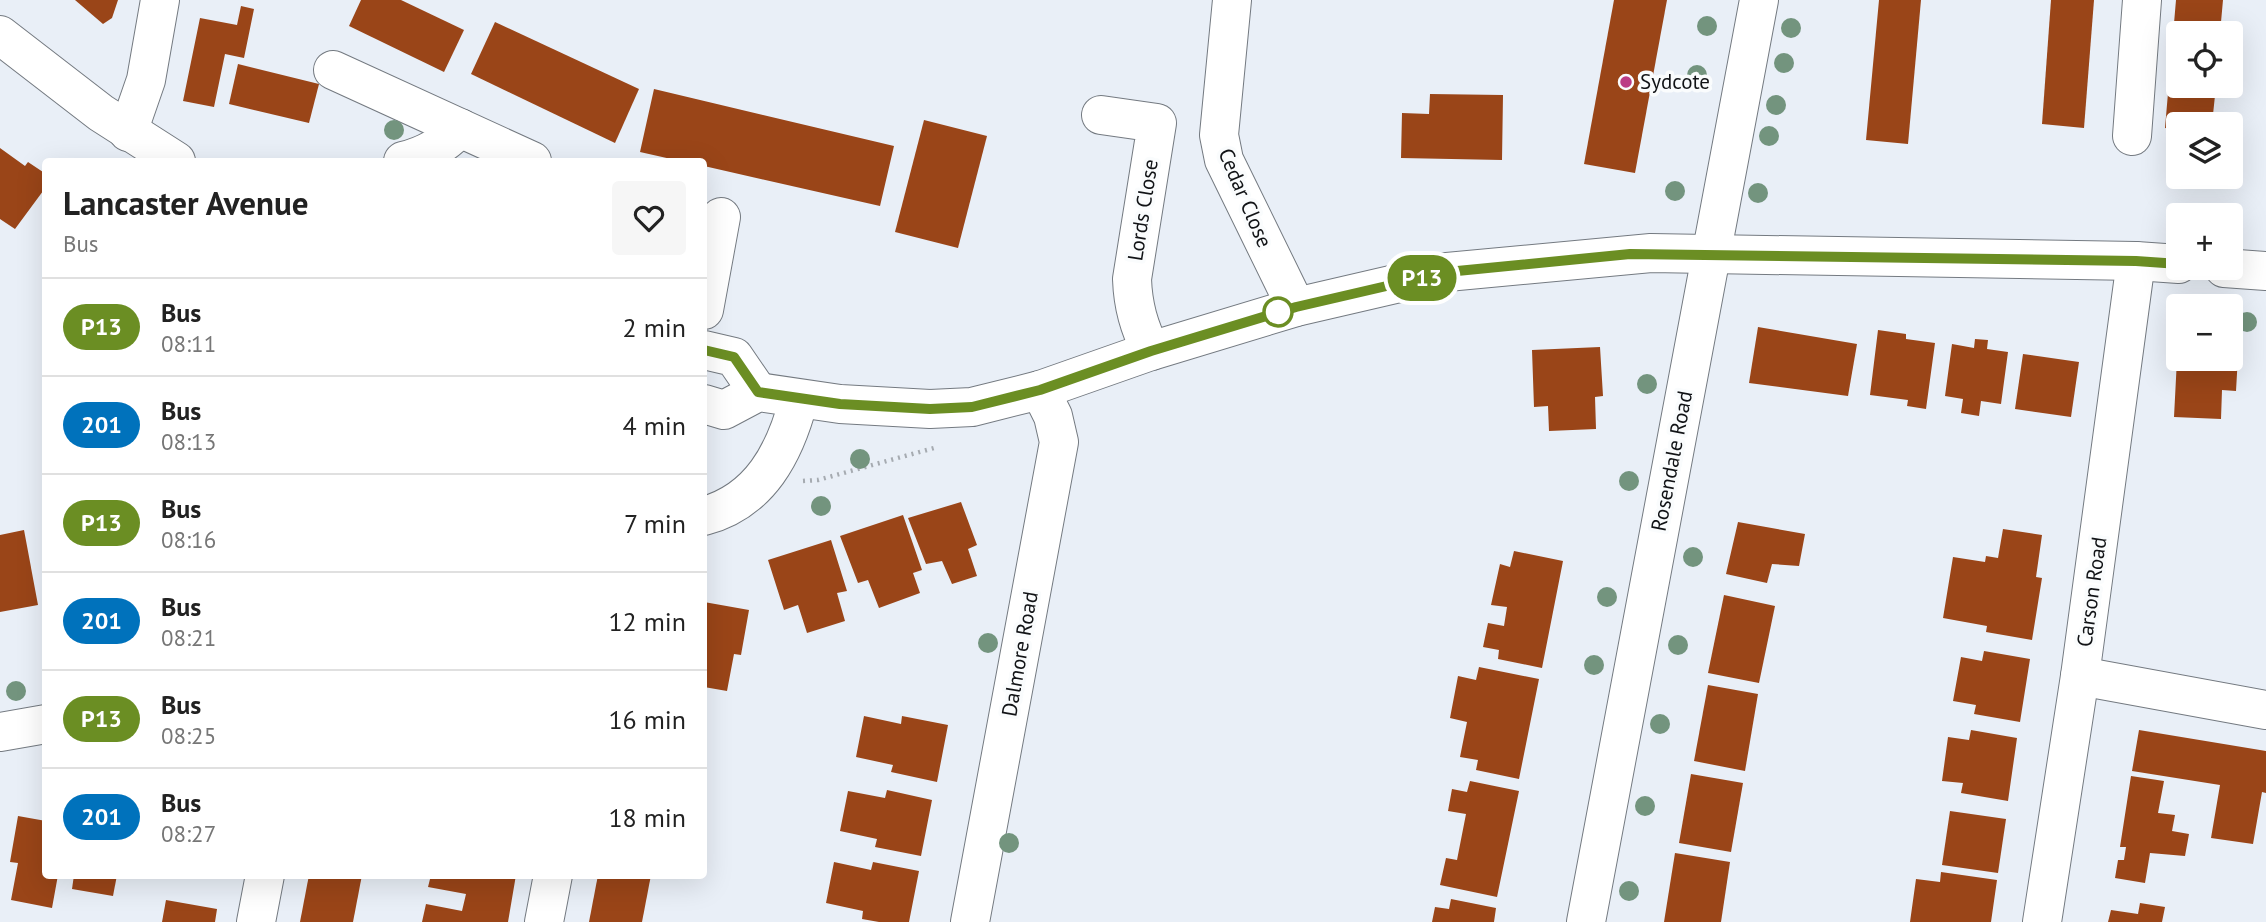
<!DOCTYPE html>
<html lang="en">
<head>
<meta charset="utf-8">
<style>
	body { margin:0; font-family:"PT Sans",sans-serif; background:#f6f6f6; color:#222; height:100vh; display:flex; flex-direction:column; font-size:26px; white-space:nowrap }
	* { box-sizing:border-box; margin:0 }
	p { font-size:23px; color:#767676 }
	.icon { flex:none; width:38px; height:38px; fill:none; stroke:currentColor; stroke-width:2; stroke-linecap:round; stroke-linejoin:round }
	.map { position:relative; flex:1; overflow:hidden }
	.panel { position:absolute; left:42px; top:158px; width:665px; height:721px; display:flex; flex-direction:column; background:#fff; border-radius:7px; box-shadow:0 7px 28px #0002 }
	.panel>* { flex:none }
	.badge { padding:0 14px; border-radius:23px; font-size:24px; line-height:46px }
	.buttons { position:absolute; left:2166px; top:21px; display:grid; gap:14px }
	.buttons a { display:grid; place-items:center; width:77px; height:77px; border-radius:7px; background:#fff; box-shadow:0 7px 28px #0002; font-size:35px }
	.map>.badge { position:absolute; translate:-50% -50%; box-shadow:0 0 0 4px #fff }
	.round { display:grid; place-items:center; flex:none; width:74px; height:74px; border-radius:7px; background:#f6f6f6 }
	.overview { display:flex; align-items:center; justify-content:space-between; height:119px; padding:0 21px }
	h1 { font-size:33px; font-weight:600; line-height:52px }
	ul { padding:0; list-style:none }
	li { display:flex; align-items:center; gap:21px; height:98px; padding:0 21px; border-top:2px solid #e0e0e0 }
	li div { flex:1 }
	li b { display:block; font-size:26px }
	li em { font-style:normal }
	li .badge { min-width:77px; font-weight:700; text-align:center }
	.map>svg:first-child { display:block }
</style>
</head>
<body>
<div class="map">
<svg width="2266" height="922" viewBox="0 0 2266 922">
	<rect width="100%" height="100%" fill="#e9eff7"/>
	<g fill="#9a4518">
		<polygon points="75,0 118,0 112,18 103,24"/>
		<polygon points="361,0 401,0 464,30 444,72 349,26"/>
		<polygon points="1614,0 1667,0 1635,173 1584,164"/>
		<polygon points="1879,0 1921,0 1908,144 1866,140"/>
		<polygon points="2051,0 2094,0 2084,128 2042,124"/>
		<polygon points="2176,0 2223,0 2220,33 2179,33 2179,86 2216,86 2212,124 2179,124 2179,130 2165,128"/>
		<polygon points="241,6 254,9 244,58 225,54 214,107 183,101 200,18 237,25"/>
		<polygon points="495,22 639,89 615,143 471,74"/>
		<polygon points="238,64 319,84 309,123 229,104"/>
		<polygon points="654,89 894,146 880,206 704,166 704,161 680,161 640,152"/>
		<polygon points="1430,94 1503,95 1502,160 1401,158 1402,113 1429,114"/>
		<polygon points="924,120 987,136 958,248 895,232"/>
		<polygon points="0,148 25,166 28,162 46,174 46,187 15,229 0,219"/>
		<polygon points="1758,327 1857,344 1848,396 1749,383"/>
		<polygon points="1878,330 1906,334 1906,339 1935,343 1926,409 1907,406 1908,400 1870,395"/>
		<polygon points="1975,339 1988,340 1987,349 2008,352 2001,404 1981,401 1979,416 1961,413 1963,399 1945,396 1952,344 1974,348"/>
		<polygon points="1600,347 1603,396 1595,397 1596,429 1549,431 1548,406 1534,407 1532,350"/>
		<polygon points="2023,354 2079,362 2071,417 2015,409"/>
		<polygon points="2231,356 2238,356 2236,391 2222,390 2221,419 2174,417 2177,359 2231,359"/>
		<polygon points="961,502 977,545 968,549 977,576 952,584 942,561 926,564 908,518"/>
		<polygon points="903,515 922,570 913,573 920,593 879,608 868,580 858,583 840,536"/>
		<polygon points="1738,522 1805,534 1799,566 1772,564 1767,583 1726,574"/>
		<polygon points="2003,529 2042,535 2036,577 2042,578 2032,640 1986,632 1987,626 1943,618 1953,557 1985,562 1986,556 1998,558"/>
		<polygon points="24,530 38,605 0,612 0,535"/>
		<polygon points="831,540 847,591 837,593 845,621 807,633 798,605 784,610 768,560"/>
		<polygon points="1514,551 1563,561 1542,668 1498,659 1499,650 1483,647 1488,623 1504,626 1507,607 1491,605 1500,564 1510,567"/>
		<polygon points="1724,595 1775,606 1759,683 1708,673"/>
		<polygon points="704,602 749,610 741,655 734,654 727,691 704,687"/>
		<polygon points="1984,651 2030,659 2020,722 1974,714 1976,705 1953,701 1961,657 1982,661"/>
		<polygon points="1479,667 1539,679 1519,779 1476,770 1478,760 1460,757 1467,722 1450,718 1458,676 1476,680"/>
		<polygon points="1708,685 1758,694 1745,771 1694,761"/>
		<polygon points="864,716 901,724 902,716 948,725 937,782 891,772 893,765 856,757"/>
		<polygon points="1971,730 2017,738 2008,801 1961,793 1963,783 1942,781 1948,737 1969,740"/>
		<polygon points="2139,730 2266,751 2266,793 2262,792 2253,844 2211,838 2220,785 2132,771"/>
		<polygon points="1691,774 1743,783 1731,852 1679,843"/>
		<polygon points="2131,776 2164,781 2158,813 2175,815 2172,831 2189,834 2185,856 2150,853 2145,883 2115,878 2118,860 2124,860 2126,847 2120,847"/>
		<polygon points="1470,781 1519,791 1497,897 1440,885 1446,858 1457,860 1466,814 1448,811 1452,789 1467,792"/>
		<polygon points="887,790 932,800 921,856 875,847 877,839 840,831 848,791 885,798"/>
		<polygon points="1950,811 2006,819 1998,873 1942,865"/>
		<polygon points="18,816 46,821 46,875 58,875 52,908 11,900 18,863 10,862"/>
		<polygon points="1675,853 1730,862 1721,922 1664,922"/>
		<polygon points="834,862 871,870 873,862 919,871 909,922 879,922 862,919 863,911 826,903"/>
		<polygon points="1941,872 1997,880 1991,922 1910,922 1916,879 1940,882"/>
		<polygon points="74,875 117,875 113,896 72,889"/>
		<polygon points="309,875 362,875 353,922 300,922"/>
		<polygon points="431,875 516,875 508,922 422,922 426,904 462,911 466,894 428,887"/>
		<polygon points="598,875 651,875 642,922 589,922"/>
		<polygon points="1451,899 1496,908 1494,922 1432,922 1435,907 1449,909"/>
		<polygon points="166,900 217,909 215,922 162,922"/>
		<polygon points="2140,903 2165,907 2162,922 2108,922 2111,910 2138,914"/>
	</g>
	<g fill="none" stroke-linecap="round" stroke-linejoin="round">
		<g stroke="#747a81" stroke-width="40">
			<g id="minor">
				<polyline points="1232,0 1219,135 1224,160 1296,307"/>
				<polyline points="333,70 532,161"/>
				<path d="M1101,115L1157,123L1132,279C1133,306 1139,327 1151,351"/>
				<polyline points="128,132 146,80 160,0"/>
				<polyline points="2132,136 2142,0"/>
				<path d="M403,161C427,155 443,145 460,128"/>
				<polyline points="704,310 721,217"/>
				<path d="M704,516C760,501 785,453 799,399"/>
				<polyline points="2080,676 2266,710"/>
				<polyline points="0,732 46,724"/>
				<polyline points="256,922 265,875"/>
				<polyline points="544,922 553,875"/>
				<polyline points="970,922 1059,442 1053,416 1040,390"/>
				<polyline points="1586,922 1759,0"/>
				<polyline points="2042,922 2080,676 2136,261"/>
			</g>
		</g>
		<g stroke="#747a81" stroke-width="40">
			<g id="highway">
				<polyline points="0,35 101,113 176,161"/>
				<polyline points="2224,268 2266,271"/>
				<polyline points="704,350 734,357 758,392"/>
				<polyline points="704,404 724,410 758,392 840,404 930,409 972,407 1040,390 1151,351 1296,307 1447,272 1651,253 2136,261 2179,264"/>
			</g>
		</g>
		<polyline stroke="#a6abb1" stroke-width="4.5" stroke-dasharray="2 5" stroke-linecap="butt" points="803,481 818,480 934,448"/>
		<use href="#minor" stroke="#fff" stroke-width="38"/>
		<use href="#highway" stroke="#fff" stroke-width="38"/>
	</g>
	<g fill="#73947e">
		<circle cx="1707" cy="26" r="10"/>
		<circle cx="1791" cy="28" r="10"/>
		<circle cx="1784" cy="63" r="10"/>
		<circle cx="1697" cy="75" r="10"/>
		<circle cx="1776" cy="105" r="10"/>
		<circle cx="394" cy="130" r="10"/>
		<circle cx="1769" cy="136" r="10"/>
		<circle cx="1675" cy="191" r="10"/>
		<circle cx="1758" cy="193" r="10"/>
		<circle cx="2247" cy="322" r="10"/>
		<circle cx="1647" cy="384" r="10"/>
		<circle cx="860" cy="459" r="10"/>
		<circle cx="1629" cy="481" r="10"/>
		<circle cx="821" cy="506" r="10"/>
		<circle cx="1693" cy="557" r="10"/>
		<circle cx="1607" cy="597" r="10"/>
		<circle cx="988" cy="643" r="10"/>
		<circle cx="1678" cy="645" r="10"/>
		<circle cx="1594" cy="665" r="10"/>
		<circle cx="16" cy="691" r="10"/>
		<circle cx="1660" cy="724" r="10"/>
		<circle cx="1645" cy="806" r="10"/>
		<circle cx="1009" cy="843" r="10"/>
		<circle cx="1629" cy="891" r="10"/>
	</g>
	<g fill="none" stroke-linecap="round" stroke-linejoin="round">
		<g stroke="#fff" stroke-width="16">
			<polyline id="line" points="704,350 734,357 758,392 840,404 930,409 972,407 1040,390 1151,351 1296,307 1447,272 1630,254 2136,261 2179,264"/>
		</g>
		<use href="#line" stroke="#6b8e23" stroke-width="10"/>
	</g>
	<circle fill="#bc3c85" stroke="#fafcfd" stroke-width="2.5" cx="1626" cy="82" r="7"/>
	<circle fill="#fff" stroke="#6b8e23" stroke-width="3.5" cx="1278" cy="312" r="14"/>
	<g text-anchor="middle" stroke-width="7" stroke-linejoin="round" paint-order="stroke">
		<g font-size="21" fill="#111316" stroke="#fafcfd" text-anchor="start">
			<text x="1640" y="89">Sydcote</text>
		</g>
		<g font-size="21" fill="#111316" stroke="#fafcfd">
			<text transform="translate(1245 198) rotate(67)" y="7">Cedar Close</text>
			<text transform="translate(1143 210) rotate(-81)" y="7">Lords Close</text>
			<text transform="translate(1672 461) rotate(-79)" y="7">Rosendale Road</text>
			<text transform="translate(2092 592) rotate(-82)" y="7">Carson Road</text>
			<text transform="translate(1020 654) rotate(-80)" y="7">Dalmore Road</text>
		</g>
	</g>
</svg>
<div class="buttons">
<a><svg class="icon" aria-label="locate" viewBox="0 0 24 24"><circle cx="12" cy="12" r="6"/><path d="M12 2v4M12 18v4M2 12h4M18 12h4"/></svg></a>
<a><svg class="icon" aria-label="layers" viewBox="0 0 24 24"><path d="M12 4l9 5-9 5-9-5zM3 14l9 5 9-5"/></svg></a>
<a>+</a>
<a>−</a>
</div>
<b class="badge" style="left:1422px;top:278px;background:#6b8e23;color:#fff">P13</b>
<section class="panel">
<div class="overview"><div><h1>Lancaster Avenue</h1><p>Bus</p></div><a class="round"><svg class="icon" aria-label="heart" viewBox="0 0 24 24"><path d="M12 20l-8-8c-3-5 5-10 8-4 3-6 11-1 8 4z"/></svg></a></div>
<ul>
<li><span class="badge" style="background:#6b8e23;color:#fff">P13</span><div><b>Bus</b><p>08:11</p></div><em>2 min</em></li>
<li><span class="badge" style="background:#0072bc;color:#fff">201</span><div><b>Bus</b><p>08:13</p></div><em>4 min</em></li>
<li><span class="badge" style="background:#6b8e23;color:#fff">P13</span><div><b>Bus</b><p>08:16</p></div><em>7 min</em></li>
<li><span class="badge" style="background:#0072bc;color:#fff">201</span><div><b>Bus</b><p>08:21</p></div><em>12 min</em></li>
<li><span class="badge" style="background:#6b8e23;color:#fff">P13</span><div><b>Bus</b><p>08:25</p></div><em>16 min</em></li>
<li><span class="badge" style="background:#0072bc;color:#fff">201</span><div><b>Bus</b><p>08:27</p></div><em>18 min</em></li>
</ul>
</section>
</div>
</body>
</html>
